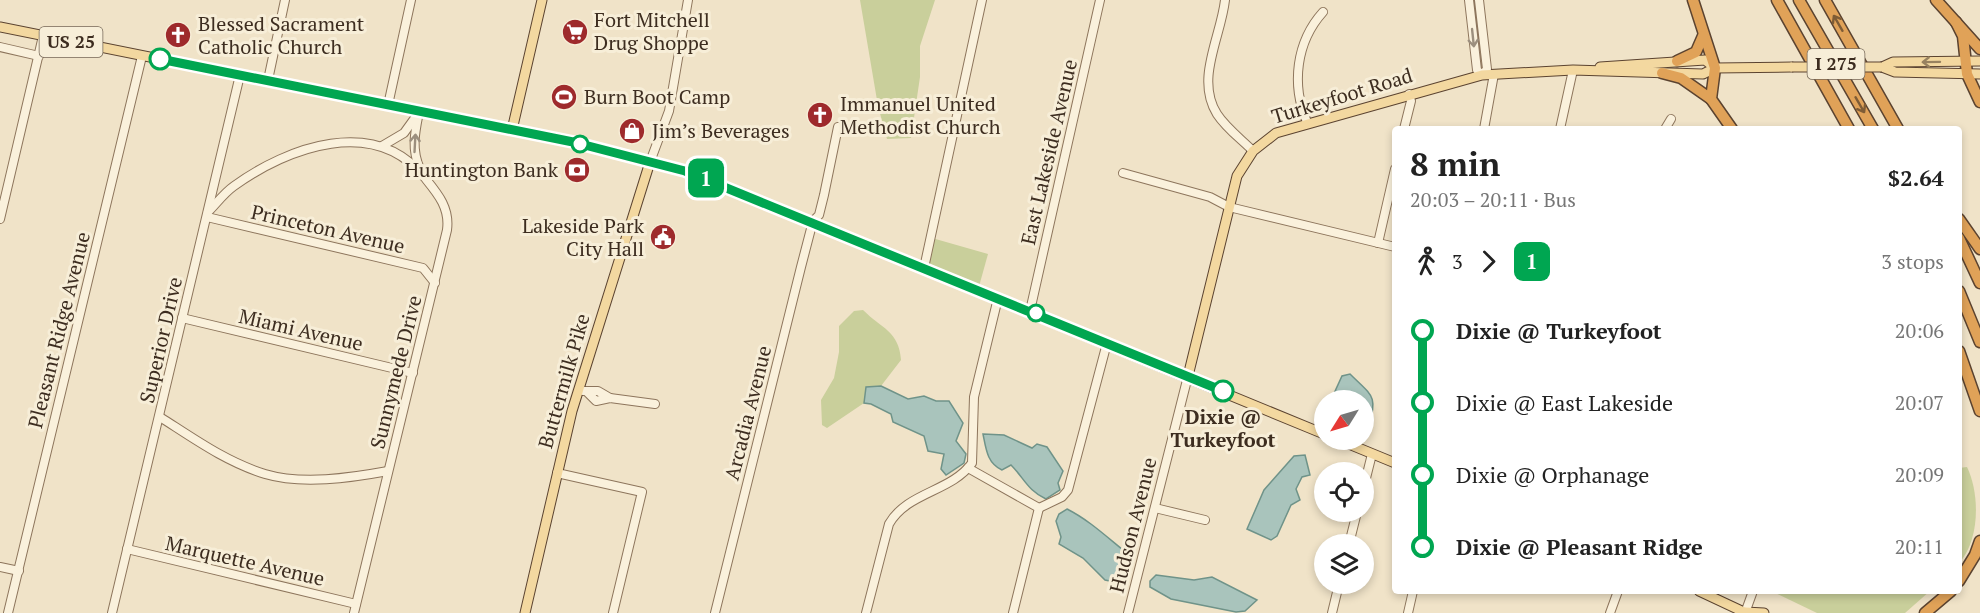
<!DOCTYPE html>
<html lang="en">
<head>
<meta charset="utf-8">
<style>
	body { margin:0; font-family:"PT Serif",serif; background:#f6f6f6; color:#222; height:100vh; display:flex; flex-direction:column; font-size:22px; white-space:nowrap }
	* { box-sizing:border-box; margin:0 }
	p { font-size:20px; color:#767676 }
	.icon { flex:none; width:33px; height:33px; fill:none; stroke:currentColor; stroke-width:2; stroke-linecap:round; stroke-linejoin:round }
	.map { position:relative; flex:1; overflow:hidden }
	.side { position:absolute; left:1392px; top:126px; width:570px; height:468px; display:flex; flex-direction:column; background:#fff; border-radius:6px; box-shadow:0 3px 9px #0003 }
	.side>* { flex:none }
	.badge { padding:0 12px; border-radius:9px; font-size:21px; line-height:39px }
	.needle { width:39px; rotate:233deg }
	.controls { position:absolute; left:1314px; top:390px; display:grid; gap:12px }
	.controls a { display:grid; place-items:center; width:60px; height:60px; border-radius:50%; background:#fff; box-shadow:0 3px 9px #0003; font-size:30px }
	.map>.badge { position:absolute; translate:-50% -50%; box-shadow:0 0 0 3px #fff }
	.legs { display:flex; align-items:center; gap:9px; height:66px; padding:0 18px; font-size:20px }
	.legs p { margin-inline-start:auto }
	.summary { display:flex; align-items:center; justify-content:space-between; height:102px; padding:0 18px }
	h1 { font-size:33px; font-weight:600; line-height:45px }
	ul { padding:0 18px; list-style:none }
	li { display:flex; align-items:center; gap:21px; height:72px; font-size:22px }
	li i { display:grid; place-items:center; width:9px; height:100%; margin:0 8px; background:currentColor }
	li i::after { content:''; width:15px; height:15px; margin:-8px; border:4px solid; border-radius:50%; background:#fff }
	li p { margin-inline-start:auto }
	li:first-child i { background:linear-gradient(#0000 50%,currentColor 0) }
	li:last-child i { background:linear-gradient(currentColor 50%,#0000 0) }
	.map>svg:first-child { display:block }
</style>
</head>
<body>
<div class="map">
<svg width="1980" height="613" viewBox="0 0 1980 613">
	<rect width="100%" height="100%" fill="#f0e3c8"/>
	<g fill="#c9cf9b">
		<polygon points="860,0 935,0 920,46 920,77 911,138 887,139 878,106"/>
		<polygon points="932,238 988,254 978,290 924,268"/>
		<path d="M863,310C882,329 899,331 901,360L881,386L866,387L864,403L827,428L822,425L821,400L834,378L839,352V326L854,311Z"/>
		<path d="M1967,467C1980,494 1980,540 1959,563V468Z"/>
		<polygon points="1771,591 1930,591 1905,613 1817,613"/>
	</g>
	<g fill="#a9c4bc" stroke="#6f9389" stroke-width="1.5">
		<path d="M1350,374C1372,396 1378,395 1369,426L1364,427V400H1331L1342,376Z"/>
		<polygon points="881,386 908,399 924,396 936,401 949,401 963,423 956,441 966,454 964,463 946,475 941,469 944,454 928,451 924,436 893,422 891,414 871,404 864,403 866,387"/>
		<path d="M983,434L1004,435L1032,448L1037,444L1047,447L1063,471L1058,483L1060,490L1046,499C1028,491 1024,478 1011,465L1002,470C987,463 986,449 983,434Z"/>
		<polygon points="1305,455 1310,475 1302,477 1296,489 1300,500 1291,505 1277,536 1271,540 1247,529 1264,490 1294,456"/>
		<path d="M1067,509C1091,521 1111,541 1133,558L1124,584L1105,580L1083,558L1059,544L1061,537L1056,521L1059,514Z"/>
		<polygon points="1156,575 1194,580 1212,577 1257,600 1245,611 1236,612 1171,599 1150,587 1150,581"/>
	</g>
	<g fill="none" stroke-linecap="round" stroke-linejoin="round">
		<g stroke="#8d755c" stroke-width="10">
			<g id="minor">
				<path d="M1225,0C1221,37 1195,79 1217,114C1226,128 1241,139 1253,151"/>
				<polyline points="1469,0 1477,70 1482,75 1487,69 1479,0"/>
				<polyline points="0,47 39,56"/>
				<polyline points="268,80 285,0"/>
				<polyline points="388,105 411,0"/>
				<path d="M419,112C415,132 411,149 420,169"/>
				<path d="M1307,122C1291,85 1296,42 1323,12"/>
				<polyline points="1404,129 1411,101 1409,94"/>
				<polyline points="1484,129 1494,74"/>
				<polyline points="1560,129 1573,70"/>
				<polyline points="1665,129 1671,119"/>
				<polyline points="382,146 404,133 417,115"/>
				<polyline points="650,162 669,111 688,0"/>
				<polyline points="1123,173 1210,197 1229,207 1395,247"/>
				<path d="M208,212C216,204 224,193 234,186C288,147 375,115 425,178C438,194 450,208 447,230L354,613"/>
				<polyline points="207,217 423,268 435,283"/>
				<polyline points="0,219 43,36"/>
				<polyline points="1378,243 1395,169"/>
				<polyline points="924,268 982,0"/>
				<polyline points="1030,311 1100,0"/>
				<polyline points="182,318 413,373"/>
				<polyline points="583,391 598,391 610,398"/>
				<polyline points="587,392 596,401 610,398 655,404"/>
				<path d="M160,417C193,438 226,462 265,474C302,485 350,478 388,471"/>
				<polyline points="968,468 1039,508"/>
				<polyline points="557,473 642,492 613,613"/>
				<polyline points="1364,486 1372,454"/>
				<polyline points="1039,508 1062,497 1068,490 1107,343"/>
				<polyline points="1155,508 1205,520"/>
				<polyline points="1349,544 1357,512"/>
				<polyline points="127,549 356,604"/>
				<polyline points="0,567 19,571"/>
				<polyline points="8,613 142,56"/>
				<polyline points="112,613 240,75"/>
				<polyline points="715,613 801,267 813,221 819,215 824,195 838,127"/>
				<path d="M866,613L889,524C907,492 951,492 972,463L974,397L998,298"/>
				<polyline points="1013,613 1039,508"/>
				<polyline points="1128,613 1188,376"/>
				<polyline points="1332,613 1339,584"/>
				<polyline points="1408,613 1413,591"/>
				<polyline points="1610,613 1618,591"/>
				<polyline points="1745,613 1753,591"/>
			</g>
		</g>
		<g stroke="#5b4330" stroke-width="11">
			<g id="major">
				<polyline points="0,27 573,142 685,171 1324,434"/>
				<polyline points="1600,67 1705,60 1715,68"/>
				<polyline points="1882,67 1895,72 1980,74"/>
				<polyline points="1882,67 1893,62 1980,61"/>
				<polyline points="512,130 542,0"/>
				<polyline points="1188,376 1237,176 1253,151 1276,133 1482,75 1573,70 1703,74 1715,68 1792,67"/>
				<polyline points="1339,440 1395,463"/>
				<polyline points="1699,591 1746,613"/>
				<polyline points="1745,612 1764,613"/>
				<polyline points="525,613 572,411 650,162"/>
			</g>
		</g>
		<g stroke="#5b4330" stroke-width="13">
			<g id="highway">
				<polyline points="1693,0 1715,68 1711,99 1732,129"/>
				<polyline points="1777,0 1849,129"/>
				<polyline points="1799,0 1873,129"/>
				<polyline points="1825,0 1898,129"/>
				<polyline points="1936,0 1980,49"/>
				<polyline points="1956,22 1963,36 1967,74 1980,102"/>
				<polyline points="1677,61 1696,52 1703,36"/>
				<polyline points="1662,73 1681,78 1711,99"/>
				<polyline points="1959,219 1980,249"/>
				<polyline points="1959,238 1980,283"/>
				<polyline points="1959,291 1980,342"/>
				<polyline points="1959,351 1980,411"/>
				<polyline points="1959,581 1975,555 1980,541"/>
				<polyline points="1925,613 1951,591"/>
			</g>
		</g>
		<use href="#minor" stroke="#faf1dc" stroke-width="8"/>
		<use href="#major" stroke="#f3d8a0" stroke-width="9"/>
		<use href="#highway" stroke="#e0a258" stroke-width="10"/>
		<g stroke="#5b4330" stroke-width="11" stroke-linecap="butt">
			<polyline id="major-bridge" points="1792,67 1882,67"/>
		</g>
		<use href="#major-bridge" stroke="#f3d8a0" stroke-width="9"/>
	</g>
	<defs><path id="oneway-shaft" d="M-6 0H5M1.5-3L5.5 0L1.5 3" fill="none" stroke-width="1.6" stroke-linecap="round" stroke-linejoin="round" transform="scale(1.5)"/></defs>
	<g stroke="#7e5c36">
		<use href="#oneway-shaft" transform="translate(1838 23) rotate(-120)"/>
		<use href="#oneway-shaft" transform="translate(1860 105) rotate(60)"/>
	</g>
	<g stroke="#9c8f7e">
		<use href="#oneway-shaft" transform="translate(1473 38) rotate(84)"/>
		<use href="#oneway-shaft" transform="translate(415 143) rotate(-87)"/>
	</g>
	<use stroke="#988260" href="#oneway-shaft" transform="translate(1931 62) rotate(179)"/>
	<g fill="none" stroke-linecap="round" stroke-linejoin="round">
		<g stroke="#fff" stroke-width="14">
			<polyline id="line-1" points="160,59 573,142 685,171 1223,391"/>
		</g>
		<use href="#line-1" stroke="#00a651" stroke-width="9"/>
	</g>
	<defs>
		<g id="supermarket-disc" transform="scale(1.35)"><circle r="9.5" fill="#9e2a2c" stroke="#f7eed8"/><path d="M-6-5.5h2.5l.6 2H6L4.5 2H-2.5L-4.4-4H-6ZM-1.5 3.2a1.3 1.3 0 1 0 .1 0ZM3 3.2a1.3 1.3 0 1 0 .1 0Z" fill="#fff"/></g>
		<g id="church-disc" transform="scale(1.35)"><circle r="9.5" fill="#9e2a2c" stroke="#f7eed8"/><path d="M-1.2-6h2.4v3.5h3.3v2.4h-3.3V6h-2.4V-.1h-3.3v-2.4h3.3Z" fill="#fff"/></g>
		<g id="stadium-disc" transform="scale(1.35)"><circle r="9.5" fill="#9e2a2c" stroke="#f7eed8"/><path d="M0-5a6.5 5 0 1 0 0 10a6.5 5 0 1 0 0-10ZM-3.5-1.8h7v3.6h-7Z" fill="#fff"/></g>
		<g id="shop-disc" transform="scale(1.35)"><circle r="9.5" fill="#9e2a2c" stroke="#f7eed8"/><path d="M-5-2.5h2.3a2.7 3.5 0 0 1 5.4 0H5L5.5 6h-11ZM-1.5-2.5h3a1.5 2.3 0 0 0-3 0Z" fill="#fff"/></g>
		<g id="bank-disc" transform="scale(1.35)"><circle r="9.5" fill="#9e2a2c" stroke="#f7eed8"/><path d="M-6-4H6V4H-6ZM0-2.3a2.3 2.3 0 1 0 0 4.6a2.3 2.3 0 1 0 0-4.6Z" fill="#fff"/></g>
		<g id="civic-disc" transform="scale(1.35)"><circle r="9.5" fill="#9e2a2c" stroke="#f7eed8"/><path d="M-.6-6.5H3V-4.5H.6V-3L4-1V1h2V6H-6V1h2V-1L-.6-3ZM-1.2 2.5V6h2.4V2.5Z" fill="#fff"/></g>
	</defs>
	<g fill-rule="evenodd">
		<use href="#supermarket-disc" x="575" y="32"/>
		<use href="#church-disc" x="178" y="35"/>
		<use href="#stadium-disc" x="564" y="97"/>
		<use href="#church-disc" x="820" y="115"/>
		<use href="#shop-disc" x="632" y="131"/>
		<use href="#bank-disc" x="577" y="170"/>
		<use href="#civic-disc" x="663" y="237"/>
	</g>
	<g fill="#fff" stroke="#00a651" stroke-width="3">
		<circle cx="160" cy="59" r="10"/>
		<circle cx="580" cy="144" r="8"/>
		<circle cx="1036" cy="313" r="8"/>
		<circle cx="1223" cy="391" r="10"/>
	</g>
	<g text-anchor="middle" stroke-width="6" stroke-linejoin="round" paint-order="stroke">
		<g fill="#f7eed8" stroke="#756757" stroke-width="1.5">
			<rect x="39.5" y="27" width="63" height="30" rx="4.5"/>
			<rect x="1807.5" y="49" width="57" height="30" rx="4.5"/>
		</g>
		<g font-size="18" font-weight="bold" fill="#3d2d20">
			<text x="71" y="48">US 25</text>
			<text x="1836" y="70">I 275</text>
		</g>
		<g font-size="20" fill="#3d2d20" stroke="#f7eed8" text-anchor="start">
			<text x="594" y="27">Fort Mitchell<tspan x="594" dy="23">Drug Shoppe</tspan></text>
			<text x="198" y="31">Blessed Sacrament<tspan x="198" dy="23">Catholic Church</tspan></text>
			<text x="584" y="104">Burn Boot Camp</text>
			<text x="840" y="111">Immanuel United<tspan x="840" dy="23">Methodist Church</tspan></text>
			<text x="652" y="138">Jim’s Beverages</text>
			<text x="558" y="177" text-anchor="end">Huntington Bank</text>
			<text x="644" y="233" text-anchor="end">Lakeside Park<tspan x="644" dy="23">City Hall</tspan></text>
		</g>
		<g font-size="20" fill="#3d2d20" stroke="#f7eed8">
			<text transform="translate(1342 96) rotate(-17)" y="7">Turkeyfoot Road</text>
			<text transform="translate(1049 152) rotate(-77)" y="7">East Lakeside Avenue</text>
			<text transform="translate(328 229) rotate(13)" y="7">Princeton Avenue</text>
			<text transform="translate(59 330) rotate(-76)" y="7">Pleasant Ridge Avenue</text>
			<text transform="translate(301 330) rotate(13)" y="7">Miami Avenue</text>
			<text transform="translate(161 340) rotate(-77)" y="7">Superior Drive</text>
			<text transform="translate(396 372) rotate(-76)" y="7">Sunnymede Drive</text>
			<text transform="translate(564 381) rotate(-74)" y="7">Buttermilk Pike</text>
			<text transform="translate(748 413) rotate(-76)" y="7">Arcadia Avenue</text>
			<text transform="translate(1133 525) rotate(-76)" y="7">Hudson Avenue</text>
			<text transform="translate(245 561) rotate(13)" y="7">Marquette Avenue</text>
		</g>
		<g font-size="20" font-weight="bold" fill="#3d2d20" stroke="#f7eed8">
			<text x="1223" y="424">Dixie @<tspan x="1223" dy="23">Turkeyfoot</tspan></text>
		</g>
	</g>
</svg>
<div class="controls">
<a><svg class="needle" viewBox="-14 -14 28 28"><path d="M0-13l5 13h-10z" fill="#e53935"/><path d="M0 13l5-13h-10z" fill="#767676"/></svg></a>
<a><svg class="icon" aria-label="locate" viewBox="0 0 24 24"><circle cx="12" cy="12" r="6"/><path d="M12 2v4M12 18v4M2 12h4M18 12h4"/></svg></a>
<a><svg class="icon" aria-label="layers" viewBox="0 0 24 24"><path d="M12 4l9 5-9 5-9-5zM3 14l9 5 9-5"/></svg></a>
</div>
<b class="badge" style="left:706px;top:178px;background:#00a651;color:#fff">1</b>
<section class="side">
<div class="summary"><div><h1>8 min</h1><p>20:03 – 20:11 · Bus</p></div><b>$2.64</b></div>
<div class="legs"><svg class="icon" aria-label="walk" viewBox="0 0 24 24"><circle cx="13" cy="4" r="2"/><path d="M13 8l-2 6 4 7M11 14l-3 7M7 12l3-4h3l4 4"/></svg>3<svg class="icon" aria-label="forward" viewBox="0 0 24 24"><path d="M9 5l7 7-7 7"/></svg><b class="badge" style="background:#00a651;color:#fff">1</b><p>3 stops</p></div>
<ul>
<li><i style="color:#00a651"></i><b>Dixie @ Turkeyfoot</b><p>20:06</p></li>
<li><i style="color:#00a651"></i><span>Dixie @ East Lakeside</span><p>20:07</p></li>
<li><i style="color:#00a651"></i><span>Dixie @ Orphanage</span><p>20:09</p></li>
<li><i style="color:#00a651"></i><b>Dixie @ Pleasant Ridge</b><p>20:11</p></li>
</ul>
</section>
</div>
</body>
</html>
